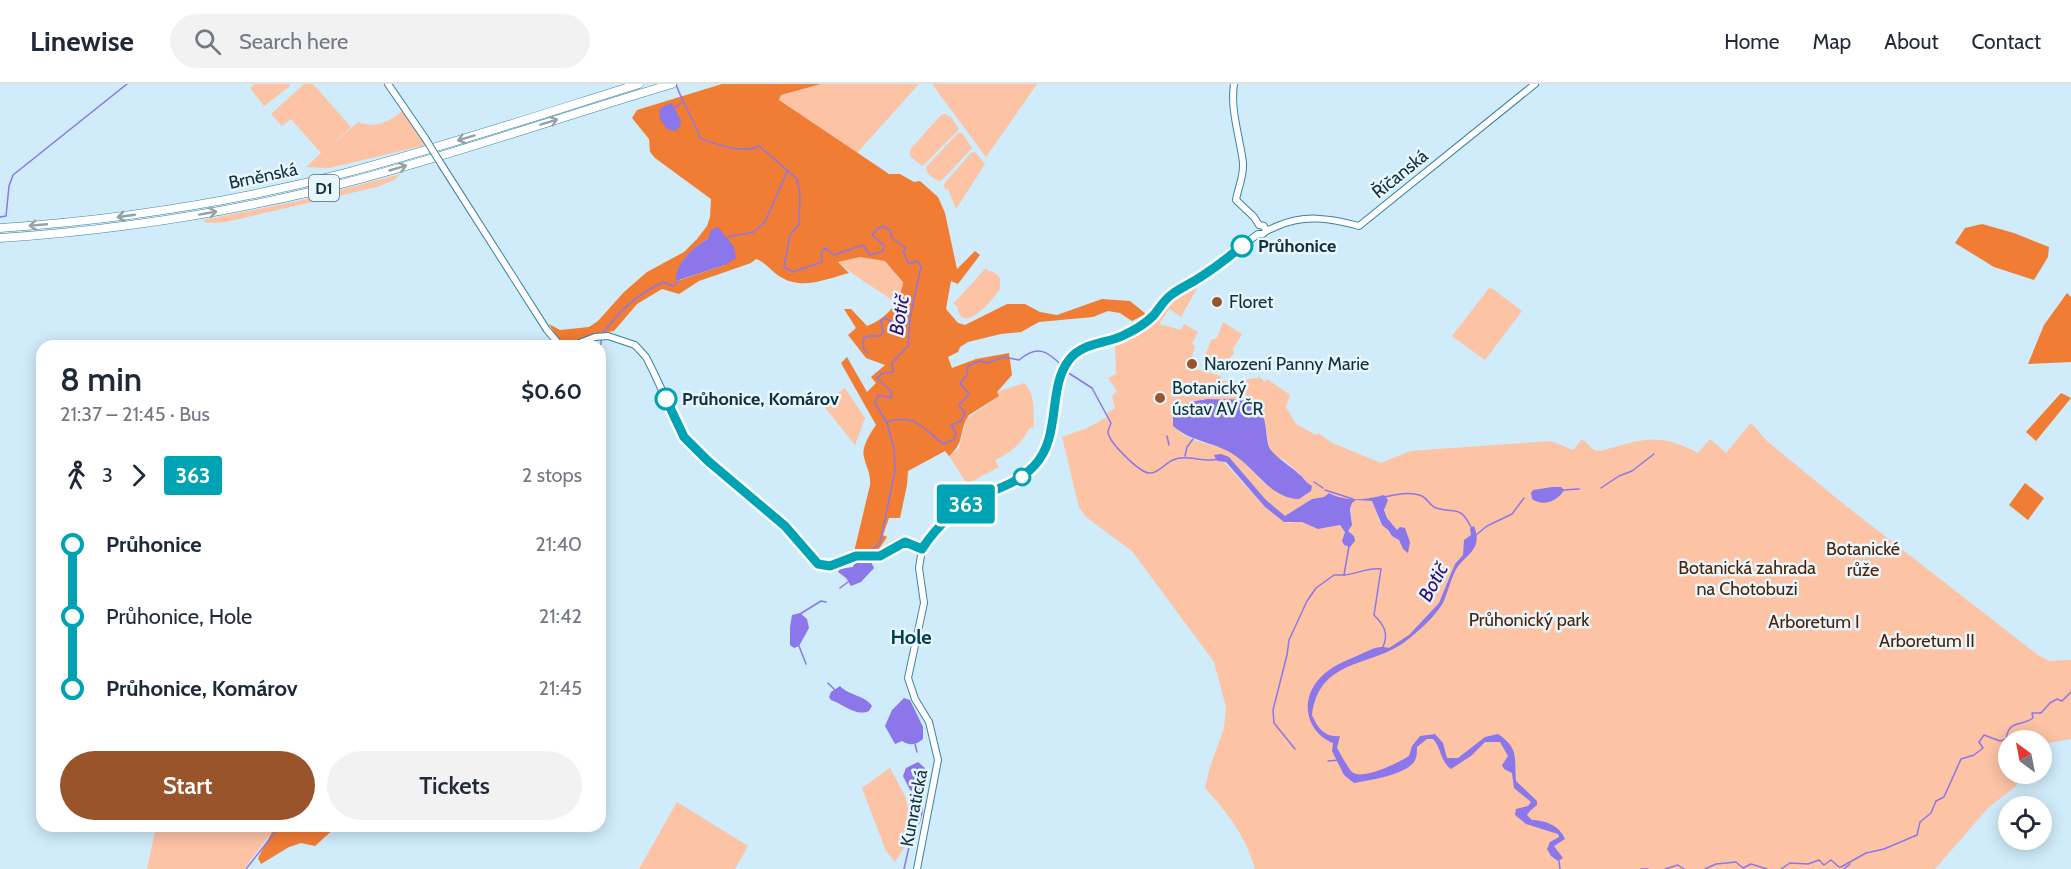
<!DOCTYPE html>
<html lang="en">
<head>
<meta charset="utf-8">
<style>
	body { margin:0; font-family:Cabin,sans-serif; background:#f2f2f3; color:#1f2937; height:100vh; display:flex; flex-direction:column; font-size:22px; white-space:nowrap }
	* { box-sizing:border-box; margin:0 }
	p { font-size:20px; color:#747a83 }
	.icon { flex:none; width:33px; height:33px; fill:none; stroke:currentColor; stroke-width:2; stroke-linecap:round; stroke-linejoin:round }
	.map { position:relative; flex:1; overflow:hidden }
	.side { position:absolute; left:36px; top:256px; width:570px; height:492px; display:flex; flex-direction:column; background:#fff; border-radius:18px; box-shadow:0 3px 15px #0003 }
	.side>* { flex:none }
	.badge { padding:0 12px; border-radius:4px; font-size:21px; line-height:39px }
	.needle { width:39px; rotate:328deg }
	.buttons { position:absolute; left:1998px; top:646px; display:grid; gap:12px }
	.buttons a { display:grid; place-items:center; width:54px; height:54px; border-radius:50%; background:#fff; box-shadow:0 3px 15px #0003; font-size:30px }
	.map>.badge { position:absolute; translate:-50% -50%; box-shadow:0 0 0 3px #fff }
	.legs { display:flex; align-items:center; gap:9px; height:66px; padding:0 24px; font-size:20px }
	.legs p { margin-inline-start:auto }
	.head { display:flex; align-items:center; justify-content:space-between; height:102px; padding:0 24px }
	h1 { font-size:33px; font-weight:600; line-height:45px }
	.action { display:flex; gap:12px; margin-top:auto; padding:12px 24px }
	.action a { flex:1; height:69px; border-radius:36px; background:#9a542b; color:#fff; font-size:24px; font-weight:600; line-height:69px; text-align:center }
	.action a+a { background:#f2f2f3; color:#1f2937 }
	ul { padding:0 24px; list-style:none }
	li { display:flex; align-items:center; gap:21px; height:72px; font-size:22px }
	li i { display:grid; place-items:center; width:9px; height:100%; margin:0 8px; background:currentColor }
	li i::after { content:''; width:15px; height:15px; margin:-8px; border:4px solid; border-radius:50%; background:#fff }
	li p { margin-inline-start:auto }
	li:first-child i { background:linear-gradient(#0000 50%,currentColor 0) }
	li:last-child i { background:linear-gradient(currentColor 50%,#0000 0) }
	header { display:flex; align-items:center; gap:36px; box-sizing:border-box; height:84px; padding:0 30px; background:#fff; border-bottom:2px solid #e0e1e3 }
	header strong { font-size:28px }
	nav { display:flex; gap:33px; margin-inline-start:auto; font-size:21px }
	.search { width:420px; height:54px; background:#f2f2f3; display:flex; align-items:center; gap:15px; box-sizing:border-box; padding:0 21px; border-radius:33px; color:#747a83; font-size:22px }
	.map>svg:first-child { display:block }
</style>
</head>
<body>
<header>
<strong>Linewise</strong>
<div class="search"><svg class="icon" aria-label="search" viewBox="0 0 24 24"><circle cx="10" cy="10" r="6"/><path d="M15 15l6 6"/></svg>Search here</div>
<nav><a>Home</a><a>Map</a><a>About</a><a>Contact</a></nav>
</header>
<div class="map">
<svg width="2071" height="785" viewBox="0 0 2071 785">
	<rect width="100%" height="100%" fill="#d0ebf9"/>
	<g fill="#fcc3a5" fill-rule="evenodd">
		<polygon points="255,0 289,0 290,2 264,22 250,4"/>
		<path d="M304,0H313L351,43L324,68L358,38C376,45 390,38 404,25L426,61L329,84L306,83L321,69L291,35L282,42L271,30Z"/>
		<polygon points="821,0 919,0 857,69 779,16 781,11"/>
		<polygon points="932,0 1037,0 986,73"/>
		<polygon points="945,30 951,33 959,45 925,80 922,82 910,72 910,66 941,31"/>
		<path d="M958,49H962L972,64L944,94L940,97C934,95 926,90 926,83Z"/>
		<polygon points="975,68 985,80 956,125 948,105 945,106 944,100 971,69"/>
		<polygon points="401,90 394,96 377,103 226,138 212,139 204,138 204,136 298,117"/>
		<path d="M860,173L885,176L903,198L902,210L896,219C877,205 855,193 838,178Z"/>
		<path d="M986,184L988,187L994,188L1000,194V205C993,215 962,254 957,222L953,220Z"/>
		<path d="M1202,195L1181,233L1169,225L1159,240L1181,246L1184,240L1198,248L1192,260L1195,262L1189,283L1221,292L1222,296C1236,300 1243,295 1258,294V292L1265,298L1267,295L1290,311L1286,323L1296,340L1316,351L1318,349L1332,359L1381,379L1410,367L1551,357L1573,366L1582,355L1594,366L1600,367C1642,356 1657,347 1698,369L1710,355L1726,369L1751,339L1767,357L1841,418L2038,571L2049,577L2071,576V655L2042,660V657H2008V690H2022L2016,702L1989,723L1935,785H1255C1246,753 1228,729 1205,704L1210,683L1224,644L1226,623L1214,578L1132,467L1086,433L1079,423L1062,353L1085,345L1106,334L1108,328L1115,324L1112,312L1117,307L1108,294L1116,290L1115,258L1143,243L1155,235L1176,209ZM1208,315L1244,317L1264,333L1269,364L1276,373L1284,376L1300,390L1310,402L1265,400C1253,388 1242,374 1227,366C1209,358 1177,357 1172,336L1190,318ZM1229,373L1266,416L1285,432L1312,415L1324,413L1329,409L1344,416L1350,415L1352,438L1348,447L1354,452V460L1344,453L1345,448L1340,441L1318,445L1302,437L1288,439L1281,436L1265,423L1223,377ZM1384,413L1388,416C1380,427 1388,438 1397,446L1405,444L1410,458L1403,465L1399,456L1392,452L1379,437L1375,420Z"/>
		<polygon points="1490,203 1522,227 1485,276 1452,252"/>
		<polygon points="1223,238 1242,250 1233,265 1234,269 1224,282 1206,274 1205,272 1211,256 1217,254"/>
		<path d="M1024,299C1036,310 1033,328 1034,343L1029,345C1020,361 1012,368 995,376L999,383L967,400L949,372L959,364L966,335L999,312L997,308Z"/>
		<polygon points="845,304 865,334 855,361 823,321"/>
		<polygon points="890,684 905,712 914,749 895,778 886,767 862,704"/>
		<polygon points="677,718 748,762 735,785 639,785"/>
		<polygon points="256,742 272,748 244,785 147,785 156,743"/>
	</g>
	<g fill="#f17c34" fill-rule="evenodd">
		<path d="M722,0H821L781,11L779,16L889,90H900L914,98L920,97L938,113L945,129L957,185L975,167L980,171L958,200L951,197L946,225L958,239L965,241L1007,220H1025L1040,228L1057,231L1102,215L1130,217L1146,230L1132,237L1120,229L1108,227L1093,233L1039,238L1021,248L1001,250L968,258L960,263L958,268L948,273L952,284L976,275L1009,269L1012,291L997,308L999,312L969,331C958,346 966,358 949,372L945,367L908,387L907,401L900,434H889L883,451L887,453L877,468H854L870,401C871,389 866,383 864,373C861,363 871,348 876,341L841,279L847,273L867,308L876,299L871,293L885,281L866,274L848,251L856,244L844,225H851L867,242C886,235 901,218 903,198L885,177L860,173L838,178L849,189C826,195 801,207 779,192C771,187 765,178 756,175L751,179L699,197L679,210L662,205L637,220L614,247L595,250L567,259L557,254L549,240L560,246L589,243L598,237L624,208L647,188L684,168L697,155L707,142L710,133L711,115L655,74L650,68L649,55L632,34L637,26ZM708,155L725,181L677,197C674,182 695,161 708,155Z"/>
		<polygon points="1982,140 2014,149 2049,163 2048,173 2034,196 1994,183 1955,159 1965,144"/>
		<polygon points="2067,209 2071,213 2071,278 2028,280 2044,241"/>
		<polygon points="2061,309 2071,314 2036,357 2026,348"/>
		<polygon points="2025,399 2044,414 2028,436 2009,421"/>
		<polygon points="258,743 336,742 336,743 315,762 301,759 289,763 261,780 258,774 272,748"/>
	</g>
	<g fill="#8b77e9">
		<polygon points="672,19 681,37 680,43 675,47 667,45 660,35 659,27 662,23"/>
		<path d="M718,143L734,163L736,174L725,181L676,197C674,181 694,162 708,155L711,146Z"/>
		<path d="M1208,315C1221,316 1238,314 1250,318C1269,326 1264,347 1269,363C1272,371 1292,383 1299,390C1304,394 1307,400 1312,402L1311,407L1299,415C1271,414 1257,387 1237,373C1218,358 1192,359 1173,342V332L1189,318Z"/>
		<path d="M1221,370L1229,373L1266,416L1285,432L1312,415L1324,413L1329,409C1346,418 1366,416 1384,411L1388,416L1384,426L1387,434L1397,446L1400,443L1405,444L1410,458L1408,469L1403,465L1399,456L1392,452L1388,446L1382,441L1372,417L1356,416L1352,419L1350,425L1352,441L1348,447L1354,452L1355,457L1350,463L1344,461L1342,457L1345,448L1340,441L1318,445L1302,438H1284L1265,423L1226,378L1217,377L1214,371Z"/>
		<path d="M1552,403H1561L1564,406C1558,417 1543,423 1532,415L1531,409L1533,406Z"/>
		<path d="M1474,442C1482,463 1471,467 1459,481C1452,489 1448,509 1443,519C1436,531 1422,544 1411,553C1375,585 1320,571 1312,631C1317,643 1325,654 1340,652L1337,664C1340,669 1348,684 1352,688C1362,697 1400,678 1409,672L1412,662L1420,652L1435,650L1443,659L1447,674H1458L1485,653L1498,650C1520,665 1514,675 1516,697L1537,717V721L1530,727L1527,731L1532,736C1545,736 1560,742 1565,755L1554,762L1563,774L1558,777L1551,772L1547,765L1550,758L1559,753L1558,750L1526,740L1515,731L1516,725L1528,722L1531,718L1514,704L1512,689L1504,685L1502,681L1508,672L1500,658H1485L1471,672L1451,685C1440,677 1442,665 1433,655H1427L1417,663C1417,668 1417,674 1414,678C1405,691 1370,696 1354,699L1344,691L1332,667L1333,659C1306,648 1299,616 1320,594C1331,582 1345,577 1359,571C1371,566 1377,561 1389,564L1409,551L1439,519L1455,480L1463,471L1464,456L1471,451L1470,444Z"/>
		<polygon points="865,474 871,478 874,484 861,498 851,502 846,494 838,488 840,485 853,483 856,475"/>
		<polygon points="800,529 807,535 809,544 799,562 794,564 790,561 790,543 792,531"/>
		<path d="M840,602C849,612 865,611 872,622L869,627C856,633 843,620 831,616L829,613L831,608Z"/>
		<path d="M904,614L910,616L923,643V655C916,661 910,662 902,657L895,660L885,642L892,626Z"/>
		<polygon points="918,678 926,685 923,706 919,710 910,706 903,692 906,684"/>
	</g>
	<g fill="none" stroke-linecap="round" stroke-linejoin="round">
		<g stroke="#8b77e9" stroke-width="1.5">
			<path d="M676,0C682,19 694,35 700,54C718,61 741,70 759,62L797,95L800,111L799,140L790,151L784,183L793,188L822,178L821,169L825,164L834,171L863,161L870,171L883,167L884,161L872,151L877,145L883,142L890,146L892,154L906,164L903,168L909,180L917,177L921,183L910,233L908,262L892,279L893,288L881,290L877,294L892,308L891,314L878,311L875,319L886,338C915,329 923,344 943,360L954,355L956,349L951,341L961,337L965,329L959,321L969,310L960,299L967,291L968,282L980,277L987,279L1004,273L1019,276C1037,261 1047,266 1062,282"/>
			<polyline points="674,24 681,19"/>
			<polyline points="0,133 6,132 9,102 13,91 127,0"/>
			<polyline points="728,153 754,148 765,138 788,86"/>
			<path d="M601,251C622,225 633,213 663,198L673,202L679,197"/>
			<polyline points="599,262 601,260 601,255"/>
			<polyline points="868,269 863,264 864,254 869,252 881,252 883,248 881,237 885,234 894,239 910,237"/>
			<path d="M1067,288L1092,304L1111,339C1111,339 1108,347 1108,347C1107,357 1139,388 1149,389C1158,390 1165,379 1173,376C1187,370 1203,379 1218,375"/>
			<polyline points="1167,352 1169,361"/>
			<polyline points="1185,372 1187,363 1193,355"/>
			<polyline points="1314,398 1323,404"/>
			<polyline points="1601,404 1619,392 1632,387 1654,370"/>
			<polyline points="1325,406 1353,415"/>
			<polyline points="1563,406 1579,405"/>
			<path d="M1385,413C1396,410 1411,407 1422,412C1428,415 1430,422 1436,424C1454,430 1460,420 1471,443"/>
			<polyline points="1476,451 1487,442 1512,430 1524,414"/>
			<path d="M1349,462L1344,491C1359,490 1366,483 1381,485L1374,531C1384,541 1389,549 1383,563"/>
			<polyline points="868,469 880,459 895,387 894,365 887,339"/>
			<polyline points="840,504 848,498"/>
			<polyline points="800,530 821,517 826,518"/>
			<polyline points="799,562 806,580"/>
			<polyline points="828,599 835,606"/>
			<polyline points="915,660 917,668"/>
			<polyline points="1295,665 1274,639 1273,626 1287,571 1289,556 1307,517 1316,504 1334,491 1344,491"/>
			<polyline points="1328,677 1340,676"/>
			<polyline points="265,742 276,746"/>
			<polyline points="1559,777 1560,785"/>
			<polyline points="246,785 280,742"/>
			<polyline points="904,785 909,763 920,736 922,728 921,708"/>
			<polyline points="1641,785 1648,785"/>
			<polyline points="1665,785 1678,781 1684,785"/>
			<polyline points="1705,785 1716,780 1736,778 1743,784 1751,780 1767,785"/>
			<path d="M1781,785L1790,779L1808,780L1819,776L1824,781L1831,776L1839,783H1841L1866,769L1884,765L1917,751L1920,738L1931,729L1936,717L1944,713L1961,675L1974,671L1983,664L1979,658L1984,651L2000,657L2006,655C2009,635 2021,643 2033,634L2032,629H2041L2050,619L2057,615L2062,617L2071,608"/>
			<polyline points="1844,785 1850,780"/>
		</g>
		<g stroke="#3a83a1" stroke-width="8">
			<g id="tertiary">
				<polyline points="388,0 425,54"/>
				<path d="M1234,0C1230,26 1240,53 1243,79C1244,93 1238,103 1236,116L1254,133L1259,141L1264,142L1266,146"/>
				<polyline points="443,83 547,246 559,260 565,262 574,261 595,253 608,252 635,261 646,273 653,287 684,353 708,377 792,449 818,480 828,482 854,472 880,472 905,458 922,465"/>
				<path d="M917,785L938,676L929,638L915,615L908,594L924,519L919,484L922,465L929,455L956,427L972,416L1009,402L1036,380L1044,367L1052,344L1060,293L1067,279L1075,270L1090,262L1117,254L1139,242L1152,233L1174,209L1203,191L1258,150H1263C1267,145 1270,146 1275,143C1304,130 1329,134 1359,142L1535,0"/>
			</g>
		</g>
		<g stroke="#3a83a1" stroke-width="9">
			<g id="trunk">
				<path d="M0,144C118,136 235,118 349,88C446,62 543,30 639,0"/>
				<path d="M0,154C104,147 208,132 310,108C432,78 551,36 672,0"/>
			</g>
		</g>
		<use href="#tertiary" stroke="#fff" stroke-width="6"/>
		<use href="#trunk" stroke="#fff" stroke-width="8"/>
		<g stroke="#3a83a1" stroke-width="8" stroke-linecap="butt">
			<polyline id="tertiary-bridge" points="425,54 443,83"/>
		</g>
		<use href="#tertiary-bridge" stroke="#fff" stroke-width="6"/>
	</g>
	<defs><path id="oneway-shaft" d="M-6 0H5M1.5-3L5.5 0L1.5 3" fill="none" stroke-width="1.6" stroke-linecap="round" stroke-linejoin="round" transform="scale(1.5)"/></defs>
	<g stroke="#94a2a8">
		<use href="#oneway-shaft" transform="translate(549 38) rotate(-17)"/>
		<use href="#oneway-shaft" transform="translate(466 54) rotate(163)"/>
		<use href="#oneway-shaft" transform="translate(398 84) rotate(-16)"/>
		<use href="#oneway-shaft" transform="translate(208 129) rotate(-10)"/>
		<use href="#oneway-shaft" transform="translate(126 132) rotate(172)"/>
		<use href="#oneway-shaft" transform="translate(38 141) rotate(175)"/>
	</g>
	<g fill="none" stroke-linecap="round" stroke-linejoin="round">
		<g stroke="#fff" stroke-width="14">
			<path id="line-1" d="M666,315L684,353L708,377L785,442L818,480L830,482L856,472H880L905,458L922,465C936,443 959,421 983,411C1002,403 1019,398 1034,382C1062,353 1047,304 1069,276C1082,259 1104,260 1122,252C1133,247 1145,240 1153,232C1159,225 1163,217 1171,211C1180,204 1192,199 1202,192C1216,183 1229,173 1242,162"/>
		</g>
		<use href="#line-1" stroke="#00a3b4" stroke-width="9"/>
	</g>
	<g fill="#fff" stroke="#00a3b4" stroke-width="3">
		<circle cx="1242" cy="162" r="10"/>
		<circle cx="666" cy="315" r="10"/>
		<circle cx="1022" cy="393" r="8"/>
	</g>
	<g fill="#9a542b" stroke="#e8f6fd" stroke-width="2">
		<circle cx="1217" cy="218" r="6"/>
		<circle cx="1192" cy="280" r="6"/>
		<circle cx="1160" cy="314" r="6"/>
	</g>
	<g text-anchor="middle" stroke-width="5" stroke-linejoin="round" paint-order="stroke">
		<rect fill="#e8f6fd" stroke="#526b77" stroke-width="1.5" x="309" y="91" width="30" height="26" rx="4.5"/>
		<g font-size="16" font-weight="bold" fill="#12303d">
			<text x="324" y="110">D1</text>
		</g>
		<g font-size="18" fill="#12303d" stroke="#e8f6fd">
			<text transform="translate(1400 90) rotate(-39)" y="6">Říčanská</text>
			<text transform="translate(263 92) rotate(-12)" y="6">Brněnská</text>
			<text transform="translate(914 724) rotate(-79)" y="6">Kunratická</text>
		</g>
		<g font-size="18" font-weight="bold" fill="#12303d" stroke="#e8f6fd" text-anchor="start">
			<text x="1258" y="168">Průhonice</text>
			<text x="682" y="321">Průhonice, Komárov</text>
		</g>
		<g font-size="18" fill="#12303d" stroke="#e8f6fd" text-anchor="start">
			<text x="1229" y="224">Floret</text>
			<text x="1204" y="286">Narození Panny Marie</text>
			<text x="1172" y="310">Botanický<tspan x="1172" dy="21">ústav AV ČR</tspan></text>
		</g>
		<g font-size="18" fill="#4f2205" stroke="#e8f6fd">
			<text x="1863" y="471">Botanické<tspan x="1863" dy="21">růže</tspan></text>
			<text x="1747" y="490">Botanická zahrada<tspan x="1747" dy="21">na Chotobuzi</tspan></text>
			<text x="1529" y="542">Průhonický park</text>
			<text x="1814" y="544">Arboretum I</text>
			<text x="1927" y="563">Arboretum II</text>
		</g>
		<g font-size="20" font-style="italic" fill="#320d75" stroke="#e8f6fd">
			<text transform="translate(899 231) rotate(-81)" y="7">Botič</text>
			<text transform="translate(1433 498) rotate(-62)" y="7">Botič</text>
		</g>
		<g font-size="20" font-weight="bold" fill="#003e54" stroke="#e8f6fd">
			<text x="911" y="560">Hole</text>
		</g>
	</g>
</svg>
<div class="buttons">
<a><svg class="needle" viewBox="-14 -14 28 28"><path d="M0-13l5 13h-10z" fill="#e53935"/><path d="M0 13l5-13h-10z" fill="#747a83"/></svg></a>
<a><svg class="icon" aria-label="locate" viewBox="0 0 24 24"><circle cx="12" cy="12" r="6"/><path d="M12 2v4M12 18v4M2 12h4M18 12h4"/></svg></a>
</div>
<b class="badge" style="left:966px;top:420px;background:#00a3b4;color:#fff">363</b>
<section class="side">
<div class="head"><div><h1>8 min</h1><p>21:37 – 21:45 · Bus</p></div><b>$0.60</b></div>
<div class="legs"><svg class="icon" aria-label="walk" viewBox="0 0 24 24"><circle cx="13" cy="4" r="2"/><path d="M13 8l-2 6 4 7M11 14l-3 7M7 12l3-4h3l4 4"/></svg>3<svg class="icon" aria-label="forward" viewBox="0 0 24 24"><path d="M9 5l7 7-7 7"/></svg><b class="badge" style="background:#00a3b4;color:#fff">363</b><p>2 stops</p></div>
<ul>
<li><i style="color:#00a3b4"></i><b>Průhonice</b><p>21:40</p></li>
<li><i style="color:#00a3b4"></i><span>Průhonice, Hole</span><p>21:42</p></li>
<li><i style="color:#00a3b4"></i><b>Průhonice, Komárov</b><p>21:45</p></li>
</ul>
<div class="action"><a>Start</a><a>Tickets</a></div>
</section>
</div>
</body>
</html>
